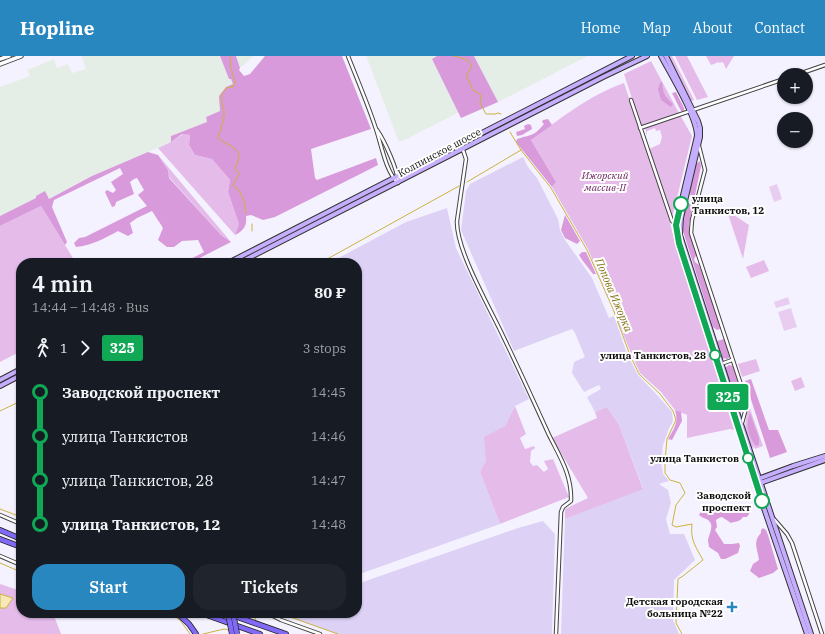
<!DOCTYPE html>
<html lang="en">
<head>
<meta charset="utf-8">
<style>
	body { margin:0; font-family:"IBM Plex Serif",serif; background:#20242c; color:#f1f3f6; height:100vh; display:flex; flex-direction:column; font-size:15px; white-space:nowrap }
	* { box-sizing:border-box; margin:0 }
	p { font-size:13px; color:#9ea1a6 }
	.icon { flex:none; width:22px; height:22px; fill:none; stroke:currentColor; stroke-width:2; stroke-linecap:round; stroke-linejoin:round }
	.map { position:relative; flex:1; overflow:hidden }
	.panel { position:absolute; left:16px; top:202px; width:346px; height:360px; display:flex; flex-direction:column; background:#171b24; border-radius:16px; box-shadow:0 1px 3px #0004 }
	.panel>* { flex:none }
	.badge { padding:0 8px; border-radius:3px; font-size:14px; line-height:26px }
	.controls { position:absolute; left:777px; top:12px; display:grid; gap:8px }
	.controls a { display:grid; place-items:center; width:36px; height:36px; border-radius:50%; background:#171b24; box-shadow:0 1px 3px #0004; font-size:20px }
	.map>.badge { position:absolute; translate:-50% -50%; box-shadow:0 0 0 2px #fff }
	.legs { display:flex; align-items:center; gap:6px; height:44px; padding:0 16px; font-size:13px }
	.legs p { margin-inline-start:auto }
	.head { display:flex; align-items:center; justify-content:space-between; height:68px; padding:0 16px }
	h1 { font-size:22px; font-weight:600; line-height:30px }
	.button { display:flex; gap:8px; margin-top:auto; padding:8px 16px }
	.button a { flex:1; height:46px; border-radius:16px; background:#2887bf; color:#fff; font-size:16px; font-weight:600; line-height:46px; text-align:center }
	.button a+a { background:#20242c; color:#f1f3f6 }
	ul { padding:0 16px; list-style:none }
	li { display:flex; align-items:center; gap:14px; height:44px; font-size:15px }
	li i { display:grid; place-items:center; width:6px; height:100%; margin:0 5px; background:currentColor }
	li i::after { content:''; width:10px; height:10px; margin:-5px; border:3px solid; border-radius:50%; background:#171b24 }
	li p { margin-inline-start:auto }
	li:first-child i { background:linear-gradient(#0000 50%,currentColor 0) }
	li:last-child i { background:linear-gradient(currentColor 50%,#0000 0) }
	header { display:flex; align-items:center; gap:24px; box-sizing:border-box; height:56px; padding:0 20px; background:#2887bf; color:#fff }
	header strong { font-size:19px }
	nav { display:flex; gap:22px; margin-inline-start:auto; font-size:14px }
	.map>svg:first-child { display:block }
</style>
</head>
<body>
<header>
<strong>Hopline</strong>
<nav><a>Home</a><a>Map</a><a>About</a><a>Contact</a></nav>
</header>
<div class="map">
<svg width="825" height="578" viewBox="0 0 825 578">
	<rect width="100%" height="100%" fill="#f5f2ff"/>
	<g fill="#e4eee7">
		<polygon points="81,0 220,0 229,23 231,23 233,28 220,52 220,55 206,61 207,66 171,80 171,86 92,120 48,143 45,135 36,142 0,160 0,31 30,20 27,14 54,3 57,12 68,8 72,17 86,13"/>
		<polygon points="236,0 254,0 240,12"/>
		<polygon points="366,0 437,0 432,3 459,56 407,83 399,86"/>
		<polygon points="474,0 588,0 498,46"/>
	</g>
	<g fill="#ddd2f5">
		<polygon points="523,101 528,111 537,122 558,163 560,174 565,184 592,222 609,262 614,260 627,298 638,319 658,340 672,356 673,365 669,372 663,389 661,405 663,418 669,425 659,428 668,434 671,447 666,463 670,478 684,478 695,504 674,524 673,564 679,578 561,578 565,463 643,432 619,369 607,351 595,356 587,341 601,333 599,329 584,336 572,317 574,306 585,301 575,277 572,273 514,295 461,174 466,135 470,128"/>
		<polygon points="447,152 456,192 529,343 515,350 505,370 486,393 486,404 480,416 500,468 357,519 357,207 329,207 406,166"/>
		<polygon points="543,465 555,478 552,578 338,578 280,558 357,557 357,528 518,472"/>
	</g>
	<g fill="#e5bbea">
		<polygon points="668,0 672,0 694,44 691,45"/>
		<polygon points="675,0 687,0 708,41 697,44"/>
		<polygon points="706,0 734,0 726,13 723,6 719,7 719,6 711,9"/>
		<polygon points="651,5 679,57 641,70 624,18"/>
		<path d="M624,27L668,158L673,179L734,374L730,373L687,382V359L675,354L661,336L640,317L631,297L588,193L552,131L556,126L531,84C561,62 588,40 624,27Z"/>
		<polygon points="680,59 692,80 672,162 649,93 660,88 662,81 660,74 656,75 655,72 647,75 647,80 645,71"/>
		<polygon points="183,78 190,79 189,89 195,99 212,103 230,124 228,136 239,168 235,179 158,92 171,86"/>
		<polygon points="158,99 231,186 221,179 169,121 168,114"/>
		<polygon points="41,150 76,207 21,207 21,295 0,306 0,170"/>
		<polygon points="731,157 749,169 743,203 728,158"/>
		<polygon points="764,204 769,215 751,222 746,211"/>
		<polygon points="756,303 760,315 742,321 738,308"/>
		<polygon points="801,321 805,331 795,335 791,325"/>
		<polygon points="748,347 763,390 755,393 754,391 752,392 745,371"/>
		<polygon points="515,350 526,378 520,382 525,393 534,390 535,392 531,395 530,406 533,410 537,409 544,416 548,413 544,405 553,403 569,441 500,468 480,416 486,404 484,381 505,370"/>
		<polygon points="607,351 619,369 643,433 565,463 565,453 588,442 552,382 597,362 595,356"/>
		<polygon points="0,528 21,535 21,557 53,557 61,578 0,578 0,552 6,552 13,542 0,538"/>
	</g>
	<g fill="#d89ada">
		<path d="M220,0H236L240,12L239,14L244,20L250,18L265,0H342L371,73L311,93L315,122L317,124L376,102L378,109L275,161L263,164L251,159L246,160C247,170 244,174 235,179L239,168L228,136L230,124L212,103L195,99L189,89L190,79L182,78L171,86V80L207,66L206,61L220,55L219,40L226,31L233,28L231,23H229Z"/>
		<polygon points="437,0 474,0 498,46 461,62 432,3"/>
		<path d="M662,26C663,29 662,31 663,33C663,39 670,45 673,48L671,51L661,44L658,33L660,27Z"/>
		<polygon points="676,36 684,52 684,55 681,55 672,37"/>
		<path d="M548,63L552,69L531,84L556,126L552,131L516,86L517,83C532,78 533,81 544,68L542,66L543,64Z"/>
		<polygon points="528,68 531,69 532,73 522,79 517,80 516,76 525,73 524,70"/>
		<path d="M148,96L158,99L168,114L169,122L221,179L231,186L190,207H183L204,196L198,184L182,185L174,191H167L158,184L163,172L152,155L137,162L130,167L133,177L128,180L118,175C105,182 91,190 76,191L74,187L79,182L85,181L147,150L138,139L144,134L137,122L134,123L130,126L134,138L116,146L115,150L112,151L105,136L107,134L113,137L116,134L111,126L123,118L120,112L54,144L52,151L67,186L65,189L41,150L0,170V160L36,142V140L45,135L49,143L92,120Z"/>
		<polygon points="700,105 701,110 689,168 689,174 697,198 694,203 695,206 699,209 721,270 720,273 717,274 713,271 683,175 685,153 691,146 690,135 696,108"/>
		<polygon points="565,159 580,185 577,188 565,182 561,174"/>
		<path d="M582,196H586L596,218H593C588,211 583,206 579,199Z"/>
		<polygon points="724,283 730,300 729,302 727,303 722,302 717,285"/>
		<polygon points="729,309 733,310 743,343 743,352 741,353 738,353 725,312"/>
		<polygon points="751,323 769,374 778,374 787,396 770,402 745,325"/>
		<path d="M675,354L681,356L682,365L672,384L668,383C674,372 679,367 675,354Z"/>
		<path d="M750,357L759,382V389L756,390C748,381 745,368 750,357Z"/>
		<path d="M706,451L708,453L713,455L721,452L743,456L747,451L751,452V455L747,461H743C740,466 736,465 731,467L722,461L719,462L716,464L717,471L715,474L724,488H732L739,487L740,490L738,497L725,503H721L718,497L709,491C709,490 708,485 708,484C709,478 715,469 708,464C705,462 702,462 699,459L703,452Z"/>
		<path d="M763,472L766,474L768,479L778,513L773,517L759,522L750,515L753,508L759,504C758,494 752,486 761,477V474Z"/>
	</g>
	<g fill="#e8cdf1">
		<polygon points="777,128 782,143 774,146 769,131"/>
		<polygon points="788,241 790,248 776,252 774,246"/>
		<polygon points="791,252 797,271 784,275 778,256"/>
	</g>
	<polygon fill="#f6e9b7" stroke="#ccb23e" points="0,538 13,542 6,552 0,552"/>
	<g fill="none" stroke-linecap="round" stroke-linejoin="round">
		<g stroke="#ccb23e" stroke-width="1">
			<path d="M230,0L231,13L235,26L233,31L226,32C217,46 225,47 224,60C223,67 220,75 218,82C230,92 246,91 235,112L239,117C238,122 234,124 233,130L239,134L244,145L246,157"/>
			<polyline points="454,0 468,4 472,11 466,19 473,34 481,39 480,47 486,58 495,58 498,57 501,58"/>
			<path d="M510,76L521,94L551,132L587,194L613,253L630,299L639,318L660,338L673,355L676,364L667,383L665,405V417L670,424L680,427L685,437L676,449L672,469L676,471L692,468C690,484 696,491 703,504L683,520L678,523L676,567L682,578"/>
			<polyline points="467,126 521,94"/>
			<polyline points="252,168 252,175"/>
			<polyline points="267,204 268,207"/>
			<polyline points="320,207 459,130"/>
			<polyline points="0,355 21,345"/>
			<polyline points="0,453 21,461"/>
			<polyline points="0,507 21,516"/>
			<polyline points="169,557 180,564 190,578"/>
			<polyline points="279,557 338,578"/>
			<polyline points="255,564 257,557"/>
			<polyline points="203,578 224,573 229,574"/>
		</g>
		<g stroke="#424242" stroke-width="4.5">
			<g id="minor">
				<path d="M348,0C357,23 367,46 375,70C381,86 385,115 398,127"/>
				<polyline points="796,19 825,9"/>
				<polyline points="631,44 672,165 676,169"/>
				<polyline points="640,72 784,23"/>
				<path d="M377,74C384,84 398,114 398,126"/>
				<polyline points="699,90 705,114 692,164 691,177 745,341 745,356 742,367"/>
				<path d="M463,94L466,103L457,165C456,194 490,252 503,280C519,313 534,346 549,379C560,401 572,419 571,445L563,451L561,456L556,578"/>
				<polyline points="721,308 732,304"/>
				<polyline points="0,459 21,468"/>
				<polyline points="774,463 787,478 792,487 822,578"/>
				<polyline points="0,500 21,509"/>
				<polyline points="267,557 281,564 320,578"/>
			</g>
		</g>
		<g stroke="#424242" stroke-width="5.5">
			<g id="tertiary">
				<polyline points="0,3 9,0"/>
				<polyline points="0,8 21,0"/>
			</g>
		</g>
		<g stroke="#313131" stroke-width="6">
			<g id="secondary">
				<path d="M661,0C671,19 697,61 697,80L676,169V176L679,187L755,426L807,578"/>
				<polyline points="666,0 698,65 700,72 700,81 681,162 680,179 734,347 811,578"/>
				<polyline points="228,207 632,0"/>
				<polyline points="239,207 603,21 647,0"/>
				<polyline points="0,324 21,313"/>
				<polyline points="0,330 21,319"/>
				<polyline points="758,423 793,410 825,400"/>
				<polyline points="760,427 825,404"/>
			</g>
		</g>
		<g stroke="#202020" stroke-width="6">
			<g id="primary">
				<polyline points="0,474 21,483"/>
				<polyline points="0,483 21,491"/>
				<polyline points="177,557 189,568 196,578"/>
				<polyline points="201,557 260,578"/>
				<polyline points="226,557 286,578"/>
			</g>
		</g>
		<use href="#minor" stroke="#fff" stroke-width="2.5"/>
		<use href="#tertiary" stroke="#fff" stroke-width="3.5"/>
		<use href="#secondary" stroke="#c6aefe" stroke-width="4"/>
		<use href="#primary" stroke="#826af7" stroke-width="4.5"/>
		<g stroke="#202020" stroke-width="6" stroke-linecap="butt">
			<g id="primary-bridge">
				<polyline points="228,557 232,578"/>
				<polyline points="233,557 237,578"/>
			</g>
		</g>
		<use href="#primary-bridge" stroke="#826af7" stroke-width="4.5"/>
	</g>
	<g fill="none" stroke-linecap="round" stroke-linejoin="round">
		<g stroke="#fff" stroke-width="9">
			<polyline id="line-1" points="681,148 676,169 679,187 762,445"/>
		</g>
		<use href="#line-1" stroke="#10a855" stroke-width="6"/>
	</g>
	<g fill="#fff" stroke="#10a855" stroke-width="2">
		<circle cx="681" cy="148" r="7"/>
		<circle cx="715" cy="299" r="5"/>
		<circle cx="748" cy="402" r="5"/>
		<circle cx="762" cy="445" r="7"/>
	</g>
	<path fill="#2887bf" stroke="#fff" stroke-width="1.5" d="M730 545h4v4h4v4h-4v4h-4v-4h-4v-4h4z"/>
	<g text-anchor="middle" stroke-width="4" stroke-linejoin="round" paint-order="stroke">
		<g font-size="10" fill="#0f0f0f" stroke="#fff">
			<text transform="translate(439 96) rotate(-28)" y="4">Колпинское шоссе</text>
		</g>
		<g font-size="10" font-style="italic" fill="#671f58" stroke="#fff">
			<text x="605" y="123">Ижорский<tspan x="605" dy="12">массив-II</tspan></text>
		</g>
		<g font-size="10" font-weight="bold" fill="#0f0f0f" stroke="#fff" text-anchor="end">
			<text x="692" y="146" text-anchor="start">улица<tspan x="692" dy="12">Танкистов, 12</tspan></text>
			<text x="706" y="303">улица Танкистов, 28</text>
			<text x="739" y="406">улица Танкистов</text>
			<text x="751" y="443">Заводской<tspan x="751" dy="12">проспект</tspan></text>
		</g>
		<g font-size="10" font-weight="bold" fill="#0f0f0f" stroke="#fff" text-anchor="end">
			<text x="723" y="549">Детская городская<tspan x="723" dy="12">больница №22</tspan></text>
		</g>
		<g font-size="11" font-style="italic" fill="#847417" stroke="#fff">
			<text transform="translate(614 239) rotate(67)" y="4">Попова Ижорка</text>
		</g>
	</g>
</svg>
<div class="controls">
<a>+</a>
<a>−</a>
</div>
<b class="badge" style="left:728px;top:341px;background:#10a855;color:#fff">325</b>
<section class="panel">
<div class="head"><div><h1>4 min</h1><p>14:44 – 14:48 · Bus</p></div><b>80 ₽</b></div>
<div class="legs"><svg class="icon" aria-label="walk" viewBox="0 0 24 24"><circle cx="13" cy="4" r="2"/><path d="M13 8l-2 6 4 7M11 14l-3 7M7 12l3-4h3l4 4"/></svg>1<svg class="icon" aria-label="forward" viewBox="0 0 24 24"><path d="M9 5l7 7-7 7"/></svg><b class="badge" style="background:#10a855;color:#fff">325</b><p>3 stops</p></div>
<ul>
<li><i style="color:#10a855"></i><b>Заводской проспект</b><p>14:45</p></li>
<li><i style="color:#10a855"></i><span>улица Танкистов</span><p>14:46</p></li>
<li><i style="color:#10a855"></i><span>улица Танкистов, 28</span><p>14:47</p></li>
<li><i style="color:#10a855"></i><b>улица Танкистов, 12</b><p>14:48</p></li>
</ul>
<div class="button"><a>Start</a><a>Tickets</a></div>
</section>
</div>
</body>
</html>
